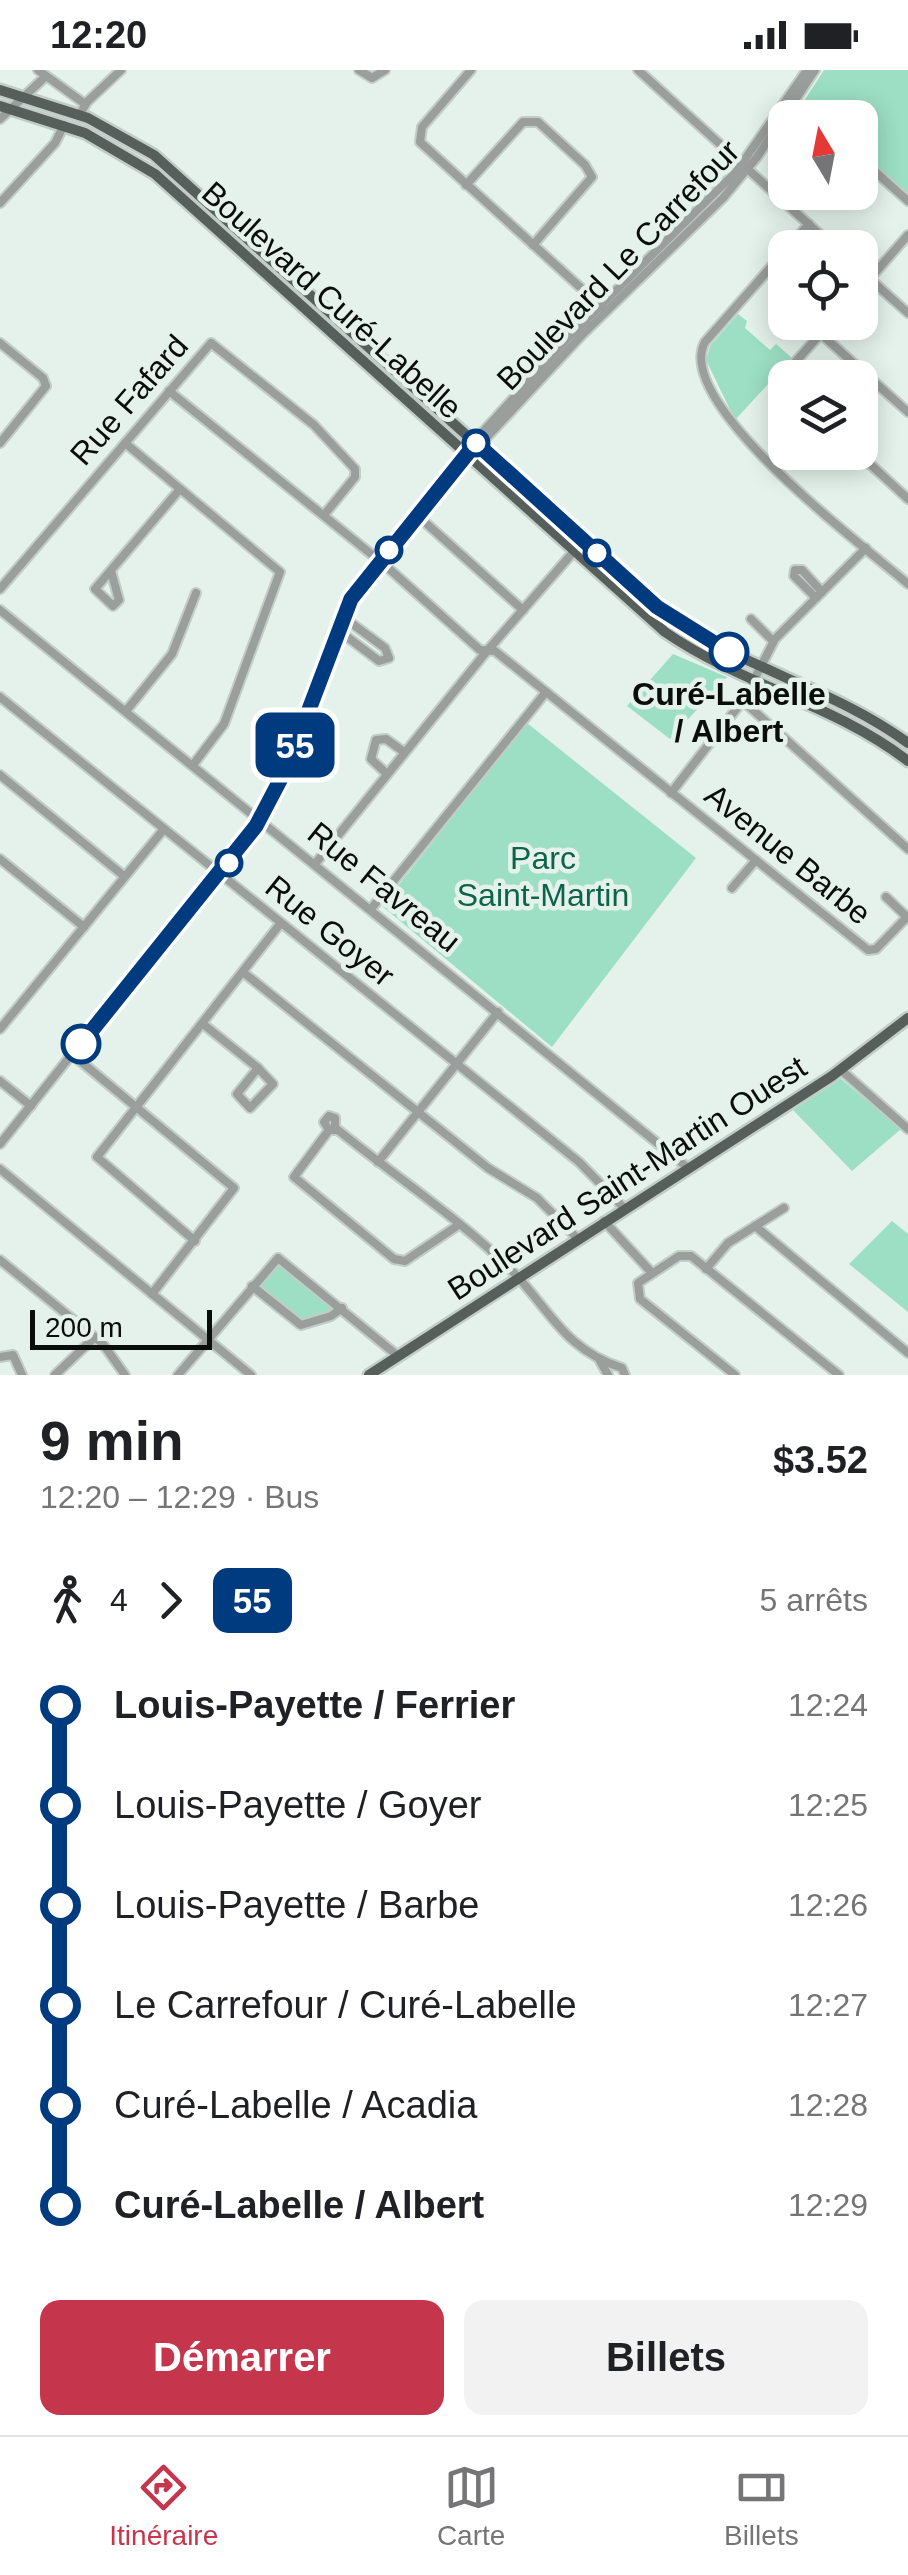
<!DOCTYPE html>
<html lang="fr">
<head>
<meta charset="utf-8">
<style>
	body { margin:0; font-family:Helvetica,sans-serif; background:#f2f2f2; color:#202124; height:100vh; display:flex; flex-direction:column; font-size:38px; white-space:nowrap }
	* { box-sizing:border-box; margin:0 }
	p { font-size:32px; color:#757577 }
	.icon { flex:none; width:55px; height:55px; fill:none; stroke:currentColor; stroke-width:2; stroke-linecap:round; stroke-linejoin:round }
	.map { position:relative; height:1305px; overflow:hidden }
	.details { display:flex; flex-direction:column; background:#fff; flex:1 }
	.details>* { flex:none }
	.badge { padding:0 20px; border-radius:15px; font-size:35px; line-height:65px }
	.needle { width:65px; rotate:350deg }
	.controls { position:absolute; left:768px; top:30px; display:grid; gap:20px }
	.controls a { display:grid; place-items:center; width:110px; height:110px; border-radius:20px; background:#fff; box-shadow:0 5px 25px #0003; font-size:50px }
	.scale { position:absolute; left:30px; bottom:25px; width:182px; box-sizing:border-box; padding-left:10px; border:5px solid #090d0b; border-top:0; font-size:28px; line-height:35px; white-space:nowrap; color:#090d0b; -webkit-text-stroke:8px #e5f2ec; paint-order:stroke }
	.map>.badge { position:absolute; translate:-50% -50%; box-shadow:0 0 0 5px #fff }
	.legs { display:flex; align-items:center; gap:15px; height:110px; padding:0 40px; font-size:32px }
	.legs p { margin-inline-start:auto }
	.summary { display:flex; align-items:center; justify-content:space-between; height:170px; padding:0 40px }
	h1 { font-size:55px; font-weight:600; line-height:75px }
	.primary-button { display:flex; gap:20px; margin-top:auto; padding:20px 40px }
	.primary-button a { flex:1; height:115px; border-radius:20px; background:#c5354b; color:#fff; font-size:40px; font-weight:600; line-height:115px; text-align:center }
	.primary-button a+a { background:#f2f2f2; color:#202124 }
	ul { padding:0 40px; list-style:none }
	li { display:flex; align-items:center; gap:35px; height:100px; font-size:38px }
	li i { display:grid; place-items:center; width:15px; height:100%; margin:0 12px; background:currentColor }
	li i::after { content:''; width:25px; height:25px; margin:-12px; border:8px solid; border-radius:50%; background:#fff }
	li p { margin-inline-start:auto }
	li:first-child i { background:linear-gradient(#0000 50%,currentColor 0) }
	li:last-child i { background:linear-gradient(currentColor 50%,#0000 0) }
	.status { display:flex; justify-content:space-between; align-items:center; height:70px; padding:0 50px; background:#fff; direction:ltr }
	.status svg { height:28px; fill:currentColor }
	.menu { display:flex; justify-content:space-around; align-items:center; height:140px; border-top:2px solid #e0e0e0; background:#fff; font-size:28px; color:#757577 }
	.menu a { display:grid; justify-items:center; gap:5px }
	.menu .current { color:#c5354b }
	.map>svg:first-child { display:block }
</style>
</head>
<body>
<div class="status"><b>12:20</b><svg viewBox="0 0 49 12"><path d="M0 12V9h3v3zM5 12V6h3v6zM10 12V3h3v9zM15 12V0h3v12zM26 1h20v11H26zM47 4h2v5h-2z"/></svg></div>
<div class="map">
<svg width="908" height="1305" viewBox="0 0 908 1305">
	<rect width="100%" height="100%" fill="#e5f2ec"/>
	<g fill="#9cdfc4">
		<polygon points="824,0 908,0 908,128 860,86 860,48 828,47 804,31"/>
		<polygon points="738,244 747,251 745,258 770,280 776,274 792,288 735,350 706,290 710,276"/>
		<polygon points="673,584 727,607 670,669 627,636"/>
		<polygon points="527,653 696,788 552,977 382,836"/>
		<polygon points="841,1009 901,1059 852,1101 793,1040"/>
		<polygon points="892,1151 908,1164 908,1242 849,1194"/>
		<polygon points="277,1193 331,1236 331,1240 301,1250 262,1219 261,1212"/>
	</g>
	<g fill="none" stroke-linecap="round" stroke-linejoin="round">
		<g stroke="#c2cdc8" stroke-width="12">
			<g id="minor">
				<polyline points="38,0 85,34"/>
				<polyline points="359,0 372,8 385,0"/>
				<polyline points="471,0 422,57 420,72 603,238"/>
				<polyline points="638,0 835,178"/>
				<polyline points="80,44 87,32 121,0"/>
				<polyline points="0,49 45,7"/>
				<polyline points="860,88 908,131"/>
				<polyline points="466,115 523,52 538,52 585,95 592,107 533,175"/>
				<polyline points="0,133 55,73 64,55"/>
				<polyline points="788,178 809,154"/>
				<path d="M785,181L705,272C672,333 864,476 908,514"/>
				<polyline points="860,200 908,243"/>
				<polyline points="860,220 908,165"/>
				<polyline points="821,264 908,342"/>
				<polyline points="0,273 43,308 46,316 0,373"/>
				<polyline points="785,319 782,307 831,252"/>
				<polyline points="169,321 386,496 480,580 495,581 868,880 876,879 908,846"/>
				<polyline points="125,373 280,502 224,654 193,695"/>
				<polyline points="476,379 582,265 723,128 757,87 815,0"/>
				<polyline points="857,382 908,429"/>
				<polyline points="418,446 523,540"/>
				<polyline points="111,501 119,530 113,536 95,519 180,419"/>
				<polyline points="0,519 211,273 314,355 355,399 355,407 324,445"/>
				<polyline points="816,528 794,506 795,500 802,500 822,522"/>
				<polyline points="0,540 688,1098"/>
				<polyline points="751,549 773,571"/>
				<polyline points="338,560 379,591 389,588 385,578 343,547"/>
				<polyline points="0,627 579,1092 624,1138"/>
				<polyline points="743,631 908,779"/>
				<polyline points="126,641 172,584 196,523"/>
				<polyline points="387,704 371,689 376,670 386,669 404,682"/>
				<polyline points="0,705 124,806"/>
				<polyline points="671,723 744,629 775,569 866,478"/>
				<polyline points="0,789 84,857"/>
				<polyline points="315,794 487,581 583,471"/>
				<polyline points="732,818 756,790"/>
				<polyline points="886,827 907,847"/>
				<polyline points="371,839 546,622"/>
				<polyline points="244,903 488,1098 537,1128 577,1168"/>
				<polyline points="203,954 258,998"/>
				<polyline points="0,959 164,759"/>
				<polyline points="73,985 234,1118 152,1224"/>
				<polygon points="258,998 273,1014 250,1038 237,1024"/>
				<polyline points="841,1000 908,1059"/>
				<polyline points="0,1011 31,1036"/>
				<path d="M329,1060H338C392,1104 467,1154 513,1202C551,1241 564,1279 622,1298L625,1305"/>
				<polyline points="329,1060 294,1107 394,1189 405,1191 457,1156"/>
				<polyline points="329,1060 324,1052 329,1046 335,1048 335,1059"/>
				<polyline points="0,1074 260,749 287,695 345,541 360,514 481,364 568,268 736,102 807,0"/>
				<polyline points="378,1092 498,942"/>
				<polyline points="0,1099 251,1305"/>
				<polyline points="604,1151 652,1203"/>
				<polyline points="755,1156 908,1283"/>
				<polyline points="195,1171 97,1087 280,854"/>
				<polyline points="0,1190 103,1274 125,1305"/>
				<polyline points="706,1199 728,1173 784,1138"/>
				<polyline points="252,1216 301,1255 331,1246 342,1238"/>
				<polyline points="0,1287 13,1285 22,1305"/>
				<polyline points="600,1291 608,1305"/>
				<polyline points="55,1305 95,1267"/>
				<polyline points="178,1305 278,1188 398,1286"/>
				<polyline points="735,1305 640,1229 638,1213 679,1186 691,1186 839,1305"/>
			</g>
		</g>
		<g stroke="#c2cdc8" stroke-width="15">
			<g id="major">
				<path d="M0,20L88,48L154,85L666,544C741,598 833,618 908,673"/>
				<path d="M0,36L85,63L155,104L665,562C742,615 834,634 908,691"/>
				<polyline points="369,1305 832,1006 908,948"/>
			</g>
		</g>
		<use href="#minor" stroke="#9a9f9d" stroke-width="8"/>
		<use href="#major" stroke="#565f5b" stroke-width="10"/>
	</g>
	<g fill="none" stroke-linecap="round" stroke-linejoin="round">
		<g stroke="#fff" stroke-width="22">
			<polyline id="line-1" points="81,974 256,756 288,695 351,529 476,373 657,537 729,582"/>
		</g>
		<use href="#line-1" stroke="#003b80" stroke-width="15"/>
	</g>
	<g fill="#fff" stroke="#003b80" stroke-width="5">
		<circle cx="476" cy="373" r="12"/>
		<circle cx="389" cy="480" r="12"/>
		<circle cx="597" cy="483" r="12"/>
		<circle cx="729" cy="582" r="18"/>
		<circle cx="229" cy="793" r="12"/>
		<circle cx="81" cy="974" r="18"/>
	</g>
	<g text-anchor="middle" stroke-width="9" stroke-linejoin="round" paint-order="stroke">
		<g font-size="32" fill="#090d0b" stroke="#e5f2ec">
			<text transform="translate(618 195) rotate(-46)" y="11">Boulevard Le Carrefour</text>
			<text transform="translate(332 230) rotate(42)" y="11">Boulevard Curé-Labelle</text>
			<text transform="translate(129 330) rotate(-49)" y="11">Rue Fafard</text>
			<text transform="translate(788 784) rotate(39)" y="11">Avenue Barbe</text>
			<text transform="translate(384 817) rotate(39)" y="11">Rue Favreau</text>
			<text transform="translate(330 861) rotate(39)" y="11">Rue Goyer</text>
			<text transform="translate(627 1108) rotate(-33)" y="11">Boulevard Saint-Martin Ouest</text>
		</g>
		<g font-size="32" font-weight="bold" fill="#090d0b" stroke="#e5f2ec">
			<text x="729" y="635">Curé-Labelle<tspan x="729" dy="37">/ Albert</tspan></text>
		</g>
		<g font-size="32" fill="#0c644a" stroke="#e5f2ec">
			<text x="543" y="799">Parc<tspan x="543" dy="37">Saint-Martin</tspan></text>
		</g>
	</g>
</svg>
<div class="controls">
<a><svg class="needle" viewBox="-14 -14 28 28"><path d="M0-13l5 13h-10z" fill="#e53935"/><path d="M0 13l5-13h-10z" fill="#757577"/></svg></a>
<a><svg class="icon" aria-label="locate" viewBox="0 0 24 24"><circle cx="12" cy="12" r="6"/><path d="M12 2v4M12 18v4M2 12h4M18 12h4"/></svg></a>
<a><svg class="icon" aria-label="layers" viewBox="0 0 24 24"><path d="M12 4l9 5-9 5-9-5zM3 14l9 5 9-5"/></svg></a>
</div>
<div class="scale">200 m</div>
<b class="badge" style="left:295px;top:675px;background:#003b80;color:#fff">55</b>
</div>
<section class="details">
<div class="summary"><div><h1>9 min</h1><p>12:20 – 12:29 · Bus</p></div><b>$3.52</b></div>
<div class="legs"><svg class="icon" aria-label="walk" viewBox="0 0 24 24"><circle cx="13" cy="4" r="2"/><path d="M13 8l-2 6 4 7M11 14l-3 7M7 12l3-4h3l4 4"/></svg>4<svg class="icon" aria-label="forward" viewBox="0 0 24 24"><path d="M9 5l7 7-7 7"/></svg><b class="badge" style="background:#003b80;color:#fff">55</b><p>5 arrêts</p></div>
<ul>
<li><i style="color:#003b80"></i><b>Louis-Payette / Ferrier</b><p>12:24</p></li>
<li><i style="color:#003b80"></i><span>Louis-Payette / Goyer</span><p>12:25</p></li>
<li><i style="color:#003b80"></i><span>Louis-Payette / Barbe</span><p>12:26</p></li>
<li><i style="color:#003b80"></i><span>Le Carrefour / Curé-Labelle</span><p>12:27</p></li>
<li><i style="color:#003b80"></i><span>Curé-Labelle / Acadia</span><p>12:28</p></li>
<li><i style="color:#003b80"></i><b>Curé-Labelle / Albert</b><p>12:29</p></li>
</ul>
<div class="primary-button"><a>Démarrer</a><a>Billets</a></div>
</section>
<nav class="menu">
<a class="current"><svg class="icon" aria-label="directions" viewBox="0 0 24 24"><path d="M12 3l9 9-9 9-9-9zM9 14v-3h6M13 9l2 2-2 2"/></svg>Itinéraire</a>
<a><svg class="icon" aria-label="map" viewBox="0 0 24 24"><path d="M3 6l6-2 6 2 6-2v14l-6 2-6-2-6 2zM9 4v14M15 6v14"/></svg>Carte</a>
<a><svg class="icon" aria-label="tickets" viewBox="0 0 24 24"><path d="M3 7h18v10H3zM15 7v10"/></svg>Billets</a>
</nav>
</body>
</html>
